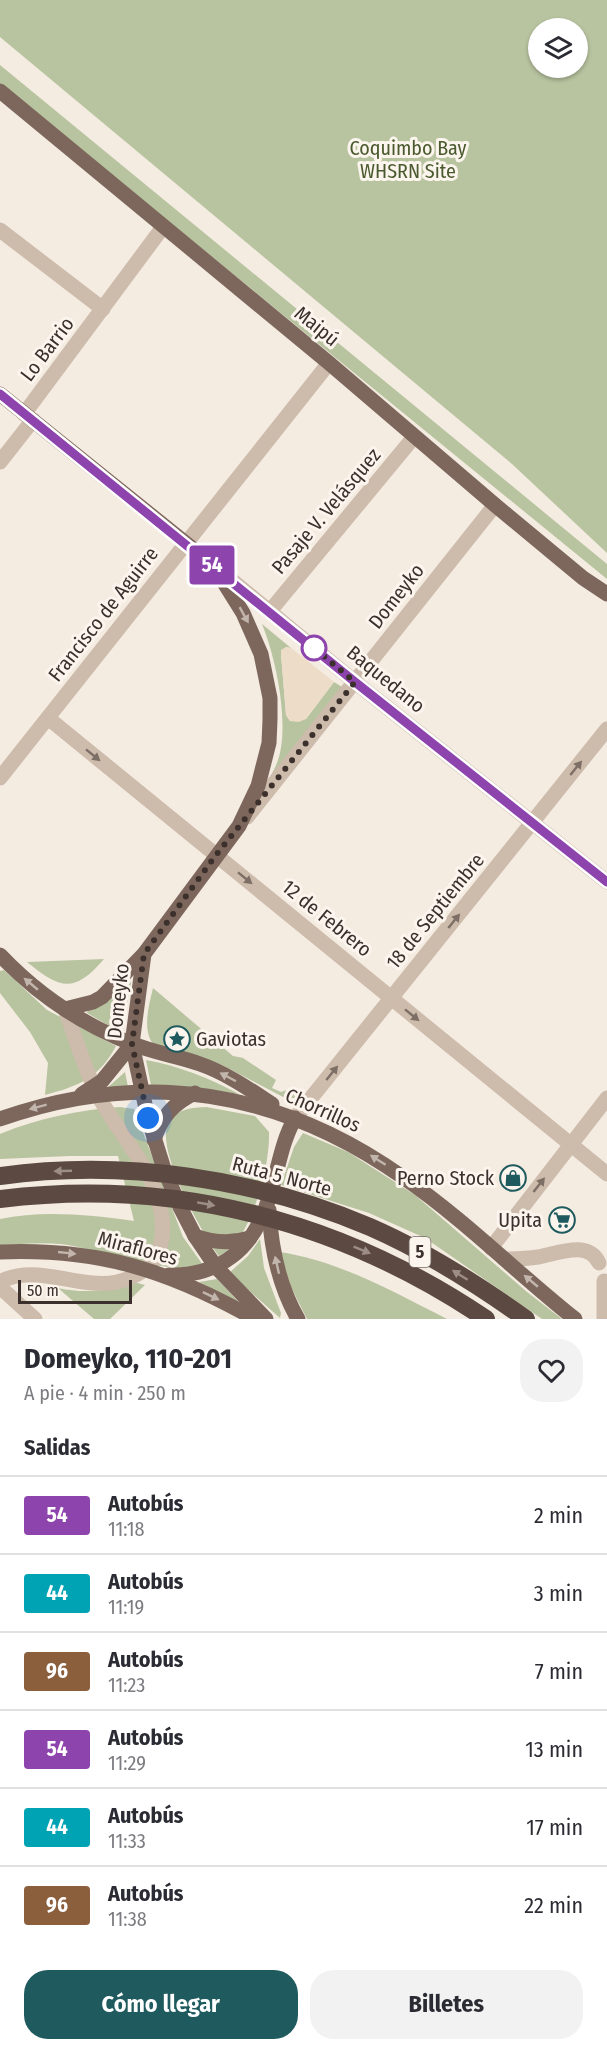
<!DOCTYPE html>
<html lang="es">
<head>
<meta charset="utf-8">
<style>
	body { margin:0; font-family:"Fira Sans Condensed",sans-serif; background:#f2f2f3; color:#2b2b33; height:100vh; display:flex; flex-direction:column; font-size:22px; white-space:nowrap }
	* { box-sizing:border-box; margin:0 }
	p { font-size:20px; color:#7c7c81 }
	.icon { flex:none; width:33px; height:33px; fill:none; stroke:currentColor; stroke-width:2; stroke-linecap:round; stroke-linejoin:round }
	.map { position:relative; height:1319px; overflow:hidden }
	.panel { display:flex; flex-direction:column; background:#fff; flex:1 }
	.panel>* { flex:none }
	.badge { padding:0 12px; border-radius:4px; font-size:21px; line-height:39px }
	.fabs { position:absolute; left:528px; top:18px; display:grid; gap:12px }
	.fabs a { display:grid; place-items:center; width:60px; height:60px; border-radius:50%; background:#fff; box-shadow:0 2px 4px #0004; font-size:30px }
	.scale { position:absolute; left:18px; bottom:15px; width:114px; box-sizing:border-box; padding-left:6px; border:3px solid #3b302b; border-top:0; font-size:16px; line-height:21px; white-space:nowrap; color:#3b302b; -webkit-text-stroke:4px #fbf5ee; paint-order:stroke }
	.you { position:absolute; width:30px; height:30px; margin:-15px; border:4px solid #fff; border-radius:50%; background:#1a73e8; box-shadow:0 0 0 9px #1a73e833 }
	.map>.badge { position:absolute; translate:-50% -50%; box-shadow:0 0 0 3px #fff }
	h2 { padding:0 24px; font-size:22px; line-height:54px }
	.round { display:grid; place-items:center; flex:none; width:63px; height:63px; border-radius:24px; background:#f2f2f3 }
	.head { display:flex; align-items:center; justify-content:space-between; height:102px; padding:0 24px }
	h1 { font-size:28px; font-weight:700; line-height:45px }
	.primary-button { display:flex; gap:12px; margin-top:auto; padding:12px 24px }
	.primary-button a { flex:1; height:69px; border-radius:24px; background:#1f5a5e; color:#fff; font-size:24px; font-weight:700; line-height:69px; text-align:center }
	.primary-button a+a { background:#f2f2f3; color:#2b2b33 }
	ul { padding:0; list-style:none }
	li { display:flex; align-items:center; gap:18px; height:78px; padding:0 24px; border-top:2px solid #e1e1e2 }
	li div { flex:1 }
	li b { display:block; font-size:22px }
	li em { font-style:normal }
	li .badge { min-width:66px; font-weight:700; text-align:center }
	.map>svg:first-child { display:block }
</style>
</head>
<body>
<div class="map">
<svg width="607" height="1319" viewBox="0 0 607 1319">
	<rect width="100%" height="100%" fill="#f4ebe1"/>
	<g fill="#b8c4a0" fill-rule="evenodd">
		<path d="M0,0H607V553L512,464L0,37ZM538,28H578V68H538Z"/>
		<polygon points="0,65 607,564 607,579 0,84"/>
		<path d="M262,624L291,648L286,647L281,654L286,715L290,721L306,719L334,682L342,687L270,777C273,772 276,766 278,760C290,725 276,658 262,624Z"/>
		<path d="M104,959C74,994 60,989 27,962Z"/>
		<path d="M4,970L47,1010L116,1046C99,1078 79,1086 45,1095L48,1063L30,1032L0,993V971Z"/>
		<polygon points="128,980 131,983 122,1030 108,1025 87,1013 88,1010 112,998"/>
		<path d="M153,988L233,1056L243,1058L276,1080L272,1088L281,1092L295,1087L301,1095L297,1098H285L222,1065L153,1044C142,1029 149,1005 153,988Z"/>
		<path d="M146,1060C179,1066 209,1078 239,1094L204,1089L151,1085Z"/>
		<polygon points="125,1072 128,1087 107,1088"/>
		<path d="M120,1107L134,1109L183,1237L203,1265C164,1276 102,1249 61,1244C41,1242 20,1244 0,1245V1219C43,1210 90,1215 134,1221L118,1156H70L0,1159V1134C39,1118 78,1110 120,1107Z"/>
		<path d="M206,1107L255,1116L269,1132C270,1164 256,1215 237,1241C232,1248 226,1252 219,1256C203,1235 153,1146 169,1122C178,1108 192,1108 206,1107Z"/>
		<polygon points="303,1133 348,1152 415,1195 527,1292 562,1319 542,1319 425,1238 369,1213 281,1185 294,1147"/>
		<polygon points="260,1239 264,1268 281,1313 280,1318 229,1273 248,1256"/>
		<path d="M280,1252C339,1261 394,1292 447,1319H307L291,1287Z"/>
		<polygon points="217,1279 239,1302 199,1282"/>
		<path d="M134,1282L145,1285L110,1319H94L58,1288C86,1294 107,1291 134,1282Z"/>
	</g>
	<polygon fill="#ecdcc8" points="286,647 291,648 334,682 306,719 299,722 290,721 286,715 281,654 281,650"/>
	<g fill="none" stroke-linecap="round" stroke-linejoin="round">
		<g stroke="#cdbbac" stroke-width="15">
			<polyline points="0,230 103,309"/>
			<polyline points="24,414 163,227"/>
			<polyline points="0,462 33,420"/>
			<polyline points="217,568 355,682 607,882"/>
			<polyline points="270,611 414,437"/>
			<polyline points="48,718 607,1174"/>
			<polyline points="0,778 329,363"/>
			<polyline points="247,817 495,505"/>
			<polyline points="295,1118 607,729"/>
			<polyline points="491,1248 607,1098"/>
			<path d="M504,1259C515,1259 526,1259 538,1257C557,1254 588,1239 599,1263"/>
			<polyline points="604,1281 604,1319"/>
			<path d="M0,1282C35,1262 80,1290 117,1282C141,1276 159,1264 162,1238C169,1183 121,1140 98,1095C84,1068 75,1037 65,1009"/>
			<polyline points="0,1287 35,1319"/>
		</g>
		<g stroke="#7d675c" stroke-width="15">
			<polyline points="0,91 329,363 495,505 583,578 607,594"/>
			<polyline points="0,394 213,565 243,613 261,654 270,698 270,720 269,743 258,786 239,826 144,954 132,1044 148,1118 164,1169 180,1207 195,1236 216,1267 266,1319"/>
			<path d="M0,955C37,994 83,1025 133,1044C155,1053 178,1056 200,1064C226,1073 249,1089 272,1104"/>
			<polyline points="65,1009 93,1002 102,997 144,954"/>
			<polyline points="82,1094 102,1081 132,1044"/>
			<path d="M0,1119C144,1068 280,1090 404,1178C465,1220 517,1273 575,1319"/>
			<path d="M154,1140C161,1117 174,1103 195,1093"/>
			<path d="M269,1210C271,1248 279,1286 298,1319"/>
			<path d="M195,1236C214,1243 231,1244 250,1238"/>
			<path d="M0,1252C100,1248 170,1271 255,1319"/>
			<path d="M169,1275C220,1276 253,1249 268,1201C278,1173 280,1145 295,1118"/>
		</g>
		<g stroke="#5c4a42" stroke-width="18">
			<path d="M0,1176C124,1159 255,1178 370,1227C425,1251 477,1284 526,1319"/>
			<path d="M0,1199C175,1177 341,1221 486,1319"/>
		</g>
	</g>
	<defs><path id="oneway-solid" d="M-6-.8H1V-3.2L6.5 0L1 3.2V.8H-6Z" transform="scale(1.5)"/></defs>
	<g fill="#c2b5ac">
		<use href="#oneway-solid" transform="translate(244 615) rotate(61)"/>
		<use href="#oneway-solid" transform="translate(31 984) rotate(-140)"/>
		<use href="#oneway-solid" transform="translate(228 1077) rotate(-152)"/>
		<use href="#oneway-solid" transform="translate(38 1107) rotate(165)"/>
		<use href="#oneway-solid" transform="translate(378 1160) rotate(-148)"/>
		<use href="#oneway-solid" transform="translate(67 1253) rotate(6)"/>
		<use href="#oneway-solid" transform="translate(277 1265) rotate(-103)"/>
		<use href="#oneway-solid" transform="translate(531 1281) rotate(-140)"/>
		<use href="#oneway-solid" transform="translate(211 1296) rotate(26)"/>
	</g>
	<g fill="#7d6f65">
		<use href="#oneway-solid" transform="translate(93 755) rotate(39)"/>
		<use href="#oneway-solid" transform="translate(576 768) rotate(-51)"/>
		<use href="#oneway-solid" transform="translate(245 878) rotate(39)"/>
		<use href="#oneway-solid" transform="translate(454 921) rotate(-51)"/>
		<use href="#oneway-solid" transform="translate(412 1015) rotate(39)"/>
		<use href="#oneway-solid" transform="translate(332 1073) rotate(-51)"/>
		<use href="#oneway-solid" transform="translate(539 1185) rotate(-52)"/>
	</g>
	<g fill="#9c8e87">
		<use href="#oneway-solid" transform="translate(63 1171) rotate(178)"/>
		<use href="#oneway-solid" transform="translate(206 1204) rotate(10)"/>
		<use href="#oneway-solid" transform="translate(362 1250) rotate(22)"/>
		<use href="#oneway-solid" transform="translate(460 1275) rotate(-148)"/>
	</g>
	<g fill="none" stroke-linecap="round" stroke-linejoin="round">
		<g stroke="#fff" stroke-width="14">
			<polyline id="line" points="0,394 355,682 607,882"/>
		</g>
		<use href="#line" stroke="#8e44ad" stroke-width="9"/>
		<polyline stroke="#3b302b" stroke-width="6" stroke-dasharray="0 10.8" points="148,1118 132,1044 144,954 216,855 355,682 314,648"/>
	</g>
	<defs>
		<g id="sight-ring" transform="scale(1.35)"><circle r="9.5" fill="#fbf5ee" stroke="#1f5a5e" stroke-width="1.5"/><path d="M0-6L1.8-2.2L6-1.7L2.9 1.2L3.7 5.4L0 3.3L-3.7 5.4L-2.9 1.2L-6-1.7L-1.8-2.2Z" fill="#1f5a5e"/></g>
		<g id="shop-ring" transform="scale(1.35)"><circle r="9.5" fill="#fbf5ee" stroke="#1f5a5e" stroke-width="1.5"/><path d="M-5-2.5h2.3a2.7 3.5 0 0 1 5.4 0H5L5.5 6h-11ZM-1.5-2.5h3a1.5 2.3 0 0 0-3 0Z" fill="#1f5a5e"/></g>
		<g id="supermarket-ring" transform="scale(1.35)"><circle r="9.5" fill="#fbf5ee" stroke="#1f5a5e" stroke-width="1.5"/><path d="M-6-5.5h2.5l.6 2H6L4.5 2H-2.5L-4.4-4H-6ZM-1.5 3.2a1.3 1.3 0 1 0 .1 0ZM3 3.2a1.3 1.3 0 1 0 .1 0Z" fill="#1f5a5e"/></g>
	</defs>
	<g fill-rule="evenodd">
		<use href="#sight-ring" x="177" y="1039"/>
		<use href="#shop-ring" x="513" y="1178"/>
		<use href="#supermarket-ring" x="562" y="1220"/>
	</g>
	<circle fill="#fff" stroke="#8e44ad" stroke-width="3" cx="314" cy="648" r="12"/>
	<g text-anchor="middle" stroke-width="6" stroke-linejoin="round" paint-order="stroke">
		<rect fill="#fbf5ee" stroke="#756b66" stroke-width="1.5" x="409.5" y="1237" width="21" height="30" rx="4.5"/>
		<g font-size="18" font-weight="bold" fill="#3b302b">
			<text x="420" y="1258">5</text>
		</g>
		<g font-size="20" fill="#4a5a2e" stroke="#fbf5ee">
			<text x="408" y="155">Coquimbo Bay<tspan x="408" dy="23">WHSRN Site</tspan></text>
		</g>
		<g font-size="20" fill="#3b302b" stroke="#fbf5ee">
			<text transform="translate(317 326) rotate(39)" y="7">Maipú</text>
			<text transform="translate(47 349) rotate(-53)" y="7">Lo Barrio</text>
			<text transform="translate(326 511) rotate(-50)" y="7">Pasaje V. Velásquez</text>
			<text transform="translate(396 596) rotate(-52)" y="7">Domeyko</text>
			<text transform="translate(103 614) rotate(-52)" y="7">Francisco de Aguirre</text>
			<text transform="translate(386 679) rotate(39)" y="7">Baquedano</text>
			<text transform="translate(435 911) rotate(-51)" y="7">18 de Septiembre</text>
			<text transform="translate(327 918) rotate(39)" y="7">12 de Febrero</text>
			<text transform="translate(118 1001) rotate(-84)" y="7">Domeyko</text>
			<text transform="translate(323 1110) rotate(24)" y="7">Chorrillos</text>
			<text transform="translate(282 1176) rotate(15)" y="7">Ruta 5 Norte</text>
			<text transform="translate(138 1248) rotate(15)" y="7">Miraflores</text>
		</g>
		<g font-size="20" fill="#3b302b" stroke="#fbf5ee" text-anchor="end">
			<text x="196" y="1046" text-anchor="start">Gaviotas</text>
			<text x="494" y="1185">Perno Stock</text>
			<text x="542" y="1227">Upita</text>
		</g>
	</g>
</svg>
<div class="fabs">
<a><svg class="icon" aria-label="layers" viewBox="0 0 24 24"><path d="M12 4l9 5-9 5-9-5zM3 14l9 5 9-5"/></svg></a>
</div>
<div class="scale">50 m</div>
<div class="you" style="left:148px;top:1118px"></div>
<b class="badge" style="left:212px;top:565px;background:#8e44ad;color:#fff">54</b>
</div>
<section class="panel">
<div class="head"><div><h1>Domeyko, 110-201</h1><p>A pie · 4 min · 250 m</p></div><a class="round"><svg class="icon" aria-label="heart" viewBox="0 0 24 24"><path d="M12 20l-8-8c-3-5 5-10 8-4 3-6 11-1 8 4z"/></svg></a></div>
<h2>Salidas</h2>
<ul>
<li><span class="badge" style="background:#8e44ad;color:#fff">54</span><div><b>Autobús</b><p>11:18</p></div><em>2 min</em></li>
<li><span class="badge" style="background:#00a3b4;color:#fff">44</span><div><b>Autobús</b><p>11:19</p></div><em>3 min</em></li>
<li><span class="badge" style="background:#8b5e3c;color:#fff">96</span><div><b>Autobús</b><p>11:23</p></div><em>7 min</em></li>
<li><span class="badge" style="background:#8e44ad;color:#fff">54</span><div><b>Autobús</b><p>11:29</p></div><em>13 min</em></li>
<li><span class="badge" style="background:#00a3b4;color:#fff">44</span><div><b>Autobús</b><p>11:33</p></div><em>17 min</em></li>
<li><span class="badge" style="background:#8b5e3c;color:#fff">96</span><div><b>Autobús</b><p>11:38</p></div><em>22 min</em></li>
</ul>
<div class="primary-button"><a>Cómo llegar</a><a>Billetes</a></div>
</section>
</body>
</html>
